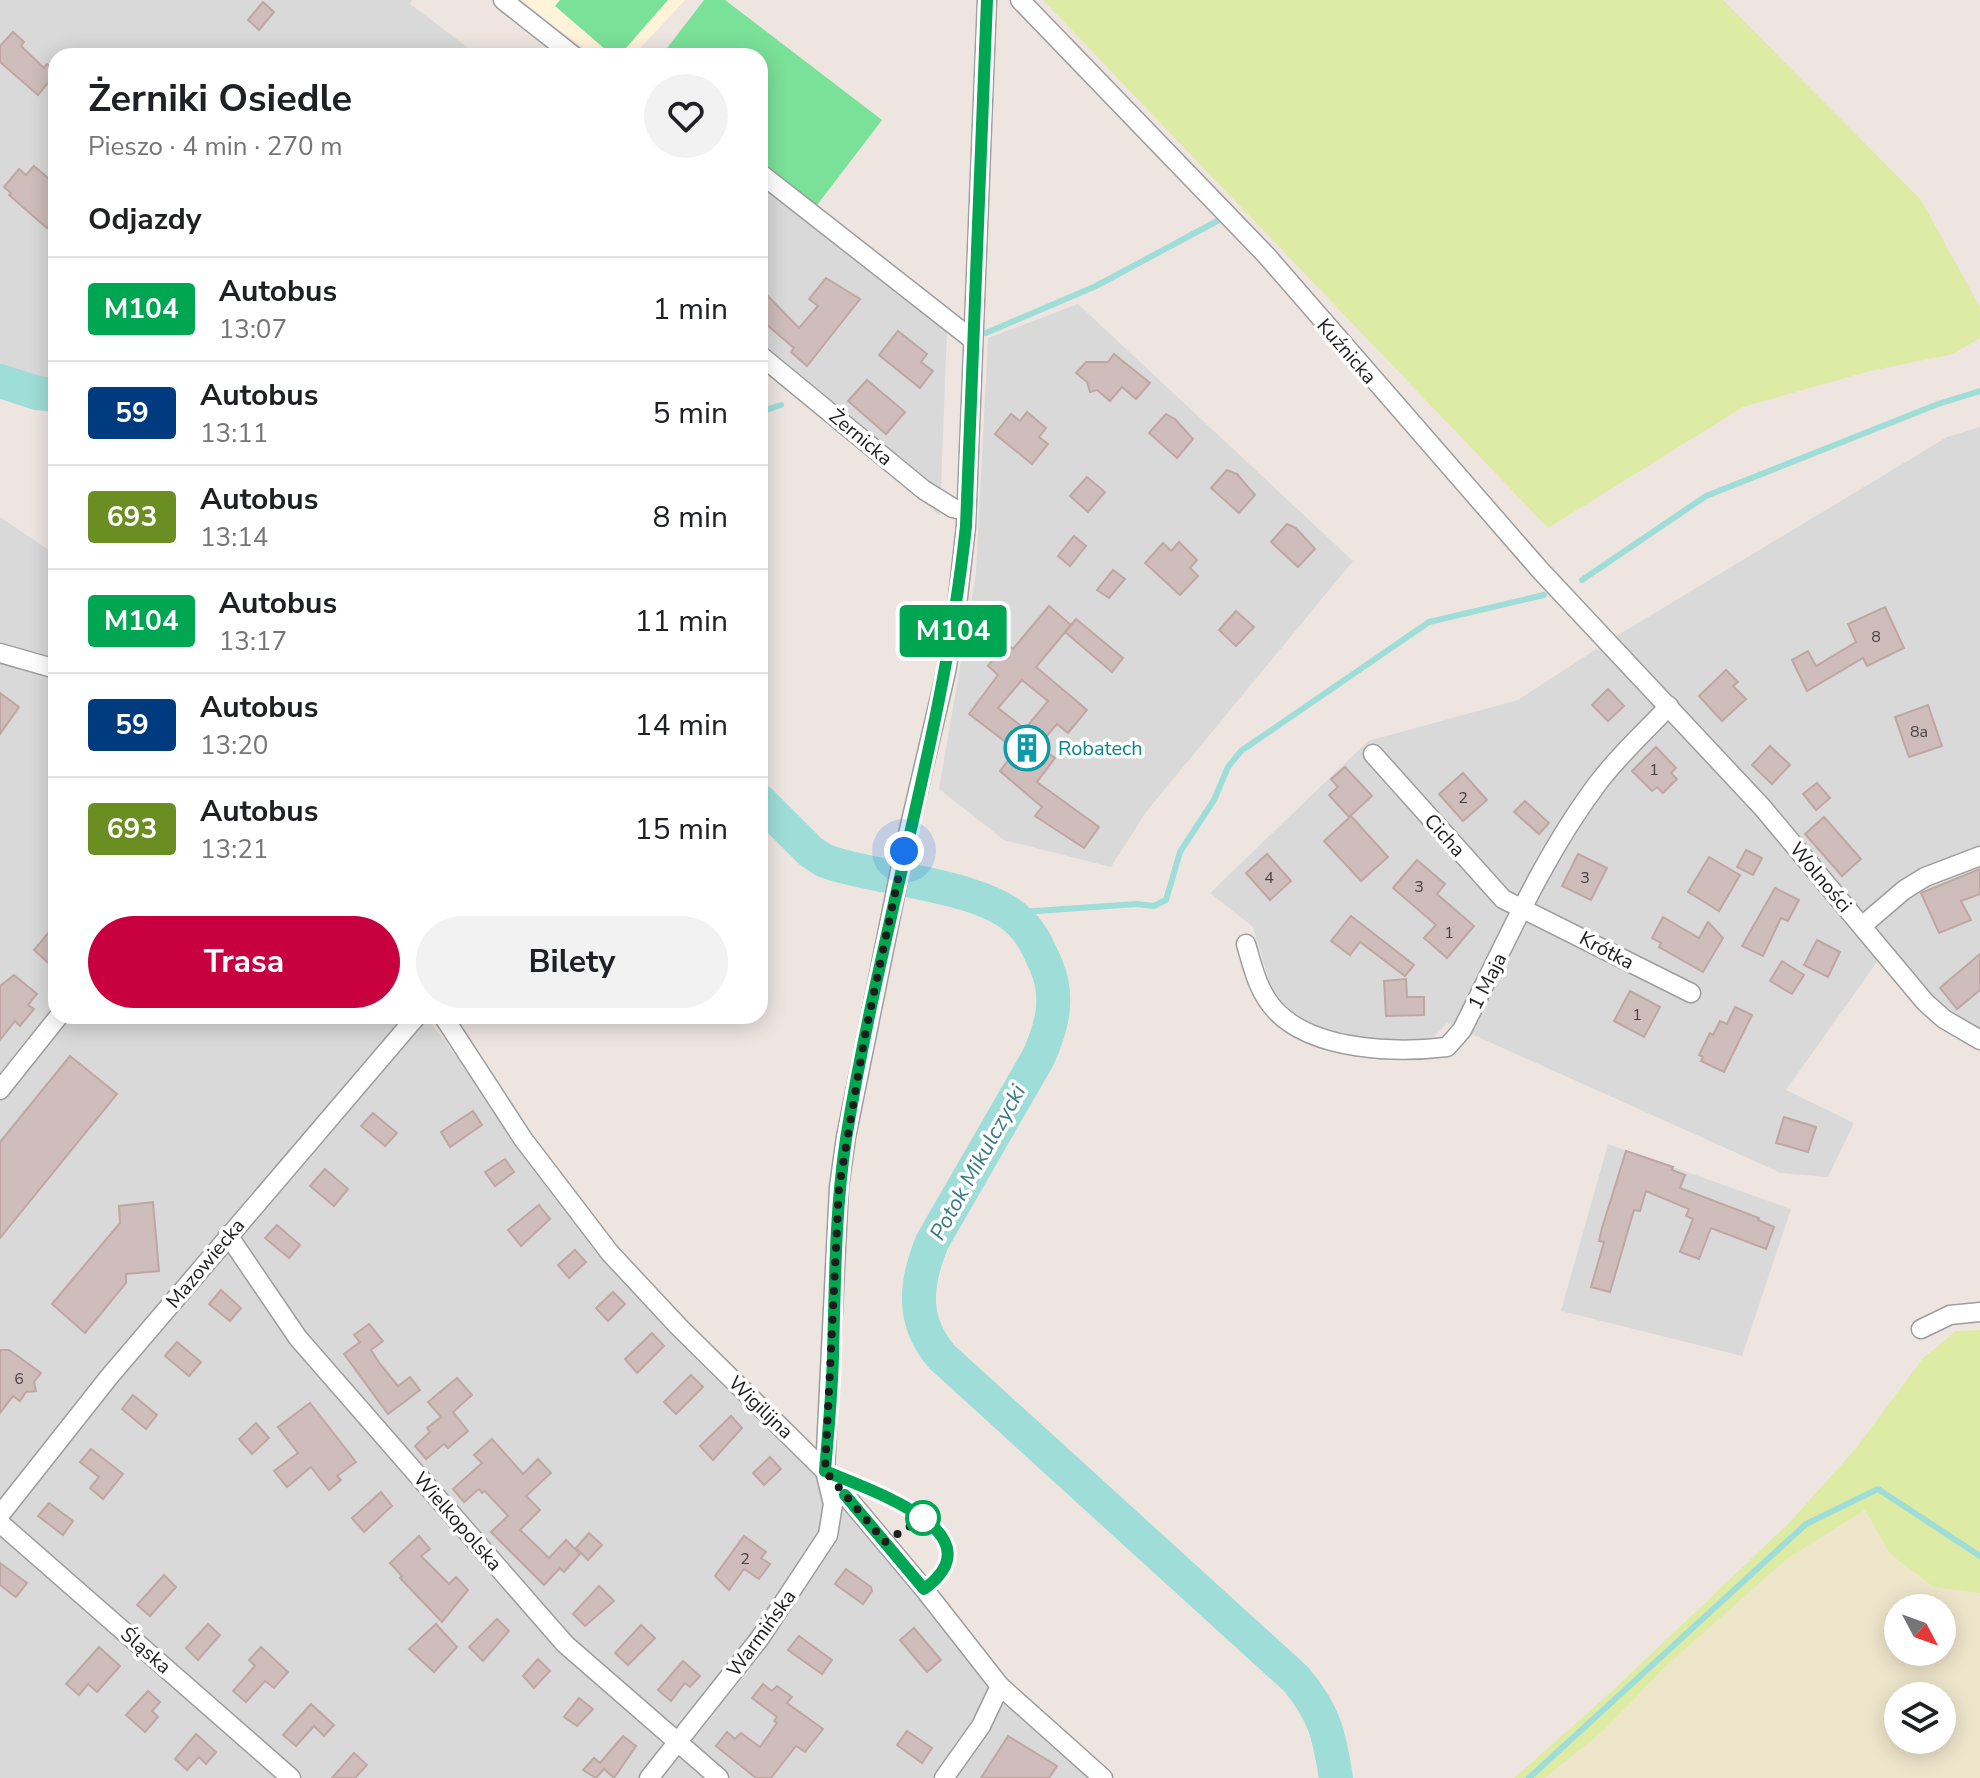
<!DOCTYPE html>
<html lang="pl">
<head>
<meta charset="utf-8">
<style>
	body { margin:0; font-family:"Nunito Sans",sans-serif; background:#f2f2f2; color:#202124; height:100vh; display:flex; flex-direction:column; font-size:30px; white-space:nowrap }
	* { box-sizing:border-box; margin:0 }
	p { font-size:26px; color:#757577 }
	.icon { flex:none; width:44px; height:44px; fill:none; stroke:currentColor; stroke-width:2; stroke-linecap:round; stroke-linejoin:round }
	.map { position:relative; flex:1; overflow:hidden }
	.side { position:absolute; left:48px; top:48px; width:720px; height:976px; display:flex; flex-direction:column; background:#fff; border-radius:24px; box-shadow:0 4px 20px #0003 }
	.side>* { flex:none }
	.badge { padding:0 16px; border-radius:6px; font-size:28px; line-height:52px }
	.needle { width:52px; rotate:131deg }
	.buttons { position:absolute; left:1884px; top:1594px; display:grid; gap:16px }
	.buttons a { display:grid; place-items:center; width:72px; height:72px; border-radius:50%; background:#fff; box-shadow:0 4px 20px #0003; font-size:40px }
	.you { position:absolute; width:40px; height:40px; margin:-20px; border:6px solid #fff; border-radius:50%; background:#1a73e8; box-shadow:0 0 0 12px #1a73e833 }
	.map>.badge { position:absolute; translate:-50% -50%; box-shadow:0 0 0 4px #fff }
	h2 { padding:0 40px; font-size:30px; line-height:72px }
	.round { display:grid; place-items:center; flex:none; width:84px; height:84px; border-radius:42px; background:#f2f2f2 }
	.summary { display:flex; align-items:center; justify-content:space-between; height:136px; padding:0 40px }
	h1 { font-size:38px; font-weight:700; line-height:60px }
	.action { display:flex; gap:16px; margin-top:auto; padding:16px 40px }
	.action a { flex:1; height:92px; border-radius:48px; background:#c8003f; color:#fff; font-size:32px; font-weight:700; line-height:92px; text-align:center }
	.action a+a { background:#f2f2f2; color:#202124 }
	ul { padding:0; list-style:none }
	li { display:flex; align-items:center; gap:24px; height:104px; padding:0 40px; border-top:2px solid #e0e0e0 }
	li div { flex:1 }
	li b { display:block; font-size:30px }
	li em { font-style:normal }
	li .badge { min-width:88px; font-weight:700; text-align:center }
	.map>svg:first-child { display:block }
</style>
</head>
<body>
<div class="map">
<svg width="1980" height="1778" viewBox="0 0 1980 1778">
	<rect width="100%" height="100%" fill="#eee5e1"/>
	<g fill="#dad9d9">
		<polygon points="0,0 412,0 410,4 479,56 56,56 56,384 0,369"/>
		<polygon points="760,184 947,330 940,516 760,363"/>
		<polygon points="1078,304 1353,561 1146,812 1111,867 1004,840 939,789 976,573 988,338"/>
		<polygon points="1980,427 1980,1032 1953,1017 1887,948 1786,1090 1854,1123 1828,1177 1781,1173 1447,1023 1434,1037 1420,1042 1364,1038 1319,1027 1291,1012 1271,988 1253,927 1210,893 1368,741 1518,700 1615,637 1947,437"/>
		<polygon points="0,517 56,555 56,1016 428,1016 433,1026 610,1253 787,1433 1000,1686 1103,1778 0,1778"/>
		<polygon points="1608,1144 1791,1209 1742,1356 1561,1311"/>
	</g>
	<polygon fill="#fff3d9" points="521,0 685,0 633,56 593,56"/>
	<path fill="#eee6cb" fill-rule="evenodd" d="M1865,1510L1890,1554L1980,1593V1778H1545L1602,1731L1666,1666L1788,1558ZM1898,1608H1942V1652H1898ZM1898,1696H1942V1740H1898Z"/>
	<g fill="#deeba4">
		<polygon points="1043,0 1723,0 1921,200 1980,307 1980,338 1953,354 1870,371 1743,407 1548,528"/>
		<polygon points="1980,1330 1980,1593 1934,1587 1890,1554 1865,1510 1788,1558 1666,1666 1603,1731 1545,1778 1514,1778 1611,1692 1790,1522 1857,1447 1923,1358 1956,1331"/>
	</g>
	<g fill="#7ae199">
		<polygon points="560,0 668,0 619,56 613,56 555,6"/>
		<polygon points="704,0 725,0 882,120 814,209 760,168 760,56 661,56"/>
	</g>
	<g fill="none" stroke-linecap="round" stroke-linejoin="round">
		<g stroke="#9fded8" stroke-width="6">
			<polyline points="986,333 1096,286 1221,219"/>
			<polyline points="760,412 781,405"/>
			<polyline points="1582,580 1706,496 1938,404 1980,391"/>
			<polyline points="1007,913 1137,904 1154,906 1166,900 1180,852 1214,800 1228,767 1241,751 1429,622 1544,595"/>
			<polyline points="1529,1778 1806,1524 1878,1489 1980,1556"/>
		</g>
		<g stroke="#9fded8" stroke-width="34">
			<polyline points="0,381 37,393 56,395"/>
			<path d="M760,801L811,852L825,861C878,880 984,884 1021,923C1033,935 1039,950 1046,965C1060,998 1052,1027 1038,1058L932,1242C915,1284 911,1321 942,1357L1296,1679C1325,1714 1329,1734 1336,1778"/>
		</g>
	</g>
	<g fill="#cebdba" stroke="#c0a6a3" stroke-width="2" fill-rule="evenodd">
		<polygon points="263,2 274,12 259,30 248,20"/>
		<polygon points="13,32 24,42 21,46 44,68 47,64 56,73 38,95 0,62 0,46"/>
		<polygon points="34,166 56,185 56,218 47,228 9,195 11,193 4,187 19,169 26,175"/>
		<polygon points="826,278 860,299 807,366 791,352 794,348 760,319 760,288 799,328 818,306 809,299"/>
		<polygon points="898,331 927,354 921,362 933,371 920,388 879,355"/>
		<polygon points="1114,354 1150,383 1136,399 1122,387 1110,401 1097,390 1090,392 1087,382 1076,373 1086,362 1108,362"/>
		<polygon points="867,380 905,412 886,434 848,401"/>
		<polygon points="1027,412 1046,428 1039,437 1048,444 1032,464 995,434 1011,414 1020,421"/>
		<polygon points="1166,414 1175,419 1193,439 1177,458 1149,433"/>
		<polygon points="1227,470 1237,474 1255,495 1239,513 1211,488"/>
		<polygon points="1087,477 1105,492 1088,512 1070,496"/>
		<polygon points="1287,524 1296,528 1315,549 1298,567 1271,542"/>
		<polygon points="1074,536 1086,546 1070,566 1058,556"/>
		<polygon points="1179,542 1197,560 1190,568 1198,576 1180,595 1145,563 1163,543 1171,551"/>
		<polygon points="1113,570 1125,579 1109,598 1097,590"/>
		<path d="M1049,606L1071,625L1036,667L1087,710L1068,733L1057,724L1038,746L1055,758L1037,782L1099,827L1084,848L1035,816L1042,807L1000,771L1016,750L969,714L998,675L988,666L1006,643L1013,649ZM1022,680L1048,701L1025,729L998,708Z"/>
		<polygon points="1885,607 1904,648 1867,666 1863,658 1807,691 1792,660 1808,651 1816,666 1856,642 1848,624"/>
		<polygon points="1236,611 1254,627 1236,646 1219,630"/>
		<polygon points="1076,619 1123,658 1112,672 1065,632"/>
		<polygon points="1726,670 1738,682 1733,686 1746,699 1722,721 1699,696"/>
		<polygon points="1608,689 1624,706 1608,721 1592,705"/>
		<polygon points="0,693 19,707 0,734"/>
		<polygon points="1928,705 1942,746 1909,757 1895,717"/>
		<polygon points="1770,746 1790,765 1772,784 1752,765"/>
		<polygon points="1656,747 1676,768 1671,773 1677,779 1663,793 1657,787 1652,791 1632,771"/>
		<polygon points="1345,767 1372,796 1349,817 1329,795 1338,787 1331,779"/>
		<polygon points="1463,773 1487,800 1463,821 1439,794"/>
		<polygon points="1817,783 1830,798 1816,810 1803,794"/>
		<polygon points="1525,801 1549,823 1539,834 1514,812"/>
		<polygon points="1351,816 1388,857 1361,881 1324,841"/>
		<polygon points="1824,817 1861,859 1842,876 1805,834"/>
		<polygon points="1746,850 1762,858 1753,875 1737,867"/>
		<polygon points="1267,854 1291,881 1270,900 1246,873"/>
		<polygon points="1578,854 1607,868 1591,900 1562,886"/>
		<polygon points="1709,857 1740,875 1719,911 1688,892"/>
		<polygon points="1417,860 1445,884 1437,894 1474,926 1447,958 1424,938 1436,925 1393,888"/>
		<polygon points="1980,869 1980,894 1961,901 1971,920 1939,933 1921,893"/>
		<polygon points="1775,888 1799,900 1788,921 1781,918 1763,956 1742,946"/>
		<polygon points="1351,916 1414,965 1405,976 1360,942 1350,955 1331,941"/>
		<polygon points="1663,917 1699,938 1708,922 1723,938 1703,972 1659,947 1661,943 1652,938"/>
		<polygon points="56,924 56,970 34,950"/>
		<polygon points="1817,940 1840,952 1828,977 1804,965"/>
		<polygon points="1980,954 1980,990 1957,1009 1940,988"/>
		<polygon points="1782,961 1804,975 1792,994 1770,981"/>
		<polygon points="14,975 37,994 28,1005 34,1009 20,1026 15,1021 0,1040 0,986"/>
		<polygon points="1406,979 1407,997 1424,997 1424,1015 1386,1016 1384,981"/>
		<polygon points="1630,991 1660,1007 1644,1037 1614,1021"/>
		<polygon points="1735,1007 1752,1015 1724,1072 1701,1061 1703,1057 1699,1055 1710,1033 1713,1035 1720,1021 1727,1024"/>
		<polygon points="70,1056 117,1094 0,1238 0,1142"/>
		<polygon points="473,1111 482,1125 450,1147 441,1132"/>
		<polygon points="373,1113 397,1133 385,1146 361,1126"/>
		<polygon points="1784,1117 1816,1127 1808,1152 1776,1143"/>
		<polygon points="1626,1151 1673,1167 1672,1170 1685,1175 1680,1188 1759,1218 1758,1220 1774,1227 1766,1249 1711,1228 1699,1259 1680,1252 1693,1219 1686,1216 1689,1209 1646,1191 1640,1211 1634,1210 1610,1292 1591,1287 1604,1242 1599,1241 1602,1228"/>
		<polygon points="505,1159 514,1172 495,1186 485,1172"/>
		<polygon points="325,1169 348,1189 334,1206 310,1186"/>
		<polygon points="153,1202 159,1271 126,1274 126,1283 85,1333 52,1304 120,1223 119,1206"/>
		<polygon points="539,1205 550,1219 521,1246 508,1230"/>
		<polygon points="277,1225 300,1245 289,1258 265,1238"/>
		<polygon points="575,1250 586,1262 569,1278 558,1265"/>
		<polygon points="221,1290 241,1308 230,1321 209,1304"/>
		<polygon points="613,1292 625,1304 608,1321 596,1308"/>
		<polygon points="369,1324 383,1341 371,1350 380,1364 398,1386 410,1377 420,1390 388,1414 344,1354 360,1342 354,1335"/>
		<polygon points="652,1333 664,1346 637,1373 625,1359"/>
		<polygon points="177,1342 201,1362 189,1376 165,1356"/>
		<polygon points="0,1350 9,1350 41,1373 34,1382 36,1391 26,1392 20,1401 13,1396 0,1413"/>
		<polygon points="691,1375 703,1387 676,1414 664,1402"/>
		<polygon points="457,1378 472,1395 453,1412 468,1431 448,1448 444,1444 426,1459 415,1446 430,1432 427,1428 441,1417 428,1402"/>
		<polygon points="133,1395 157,1415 146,1429 122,1409"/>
		<polygon points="310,1403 356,1462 337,1476 341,1480 329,1490 311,1467 287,1487 274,1471 298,1453 278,1427"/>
		<polygon points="731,1416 742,1428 713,1460 700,1446"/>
		<polygon points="256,1423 269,1438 252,1454 239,1439"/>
		<polygon points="492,1439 523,1474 538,1459 551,1473 526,1496 540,1510 520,1530 549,1558 566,1540 580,1554 564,1572 560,1568 544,1585 491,1532 508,1516 485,1491 482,1493 479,1489 464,1502 453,1489 482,1463 474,1455"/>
		<polygon points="91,1449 123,1474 103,1499 90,1488 99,1477 80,1462"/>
		<polygon points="770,1457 781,1469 764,1485 753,1473"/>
		<polygon points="381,1492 392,1506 364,1532 352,1518"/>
		<polygon points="49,1503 73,1521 63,1535 38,1516"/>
		<polygon points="589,1533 602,1545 588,1560 576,1548"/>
		<polygon points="419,1536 430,1549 421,1556 449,1584 456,1577 468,1590 442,1622 400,1578 402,1576 390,1563"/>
		<polygon points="744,1536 766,1552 761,1558 770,1564 759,1579 744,1569 729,1590 715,1576"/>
		<polygon points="0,1563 27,1583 16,1597 0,1585"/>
		<polygon points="846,1569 871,1587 872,1591 863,1604 835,1584"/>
		<polygon points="164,1575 176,1587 150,1616 137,1605"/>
		<polygon points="599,1586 614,1601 585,1626 573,1614"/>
		<polygon points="497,1619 509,1631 483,1661 469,1647"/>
		<polygon points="208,1624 220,1635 198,1660 186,1648"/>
		<polygon points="436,1624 457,1647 434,1672 409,1649"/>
		<polygon points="641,1625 655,1638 628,1665 615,1653"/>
		<polygon points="914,1628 941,1660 927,1672 900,1640"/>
		<polygon points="799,1636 832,1660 822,1674 788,1650"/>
		<polygon points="99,1647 120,1666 97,1692 88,1684 79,1695 66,1684"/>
		<polygon points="261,1647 288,1672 274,1688 265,1681 246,1702 233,1691 255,1666 249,1660"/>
		<polygon points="538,1659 550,1671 534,1688 523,1676"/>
		<polygon points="683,1661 700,1676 690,1687 685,1683 671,1701 658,1690"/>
		<polygon points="763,1684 772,1691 777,1686 792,1697 787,1703 823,1729 805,1752 796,1746 771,1778 756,1778 716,1746 727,1732 735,1739 741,1733 760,1747 777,1723 774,1721 777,1717 752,1698"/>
		<polygon points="148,1691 160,1702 152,1711 158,1717 145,1732 126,1715"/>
		<polygon points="579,1698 593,1709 577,1726 564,1717"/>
		<polygon points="311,1704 334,1725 324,1736 314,1726 296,1746 283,1735"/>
		<polygon points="907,1731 932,1748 922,1763 897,1745"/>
		<polygon points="196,1734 216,1752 206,1764 199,1757 187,1770 175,1759"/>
		<polygon points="623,1736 636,1746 614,1778 604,1769 596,1778 583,1770 594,1758 600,1763"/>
		<polygon points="1008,1736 1057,1766 1049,1778 981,1778"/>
		<polygon points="354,1753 367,1765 355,1778 332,1778"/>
	</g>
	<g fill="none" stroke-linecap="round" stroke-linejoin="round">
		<g stroke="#9d9d9d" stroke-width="21">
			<g id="street">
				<polyline points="503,0 574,56"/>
				<polyline points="1020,0 1266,255 1540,570 1762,807 1925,1002 1944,1019 1980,1040"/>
				<polyline points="760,173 973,340"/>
				<polyline points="760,355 924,490 953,508 966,511"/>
				<polyline points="0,653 56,669"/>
				<polyline points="1373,754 1503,899 1691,993"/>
				<polyline points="1862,926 1904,890 1925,877 1980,856"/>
				<path d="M1246,944C1253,968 1258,992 1276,1011C1314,1051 1397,1053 1447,1047L1462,1030C1504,947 1542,857 1598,783C1619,755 1646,731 1669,706"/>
				<polyline points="443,1016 523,1139 610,1253 679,1327 825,1471 924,1589 1000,1686 1103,1778"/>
				<polyline points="0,1090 59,1016"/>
				<polyline points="228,1235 298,1338 565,1644 719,1778"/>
				<polyline points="1921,1329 1950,1315 1980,1312"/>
				<polyline points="0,1515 109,1377 417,1016"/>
				<polyline points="0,1523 291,1778"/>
				<polyline points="649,1778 760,1638 828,1535 833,1504 825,1471 839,1187 846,1137 904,851 946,672 957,606 966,526 987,0"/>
				<polyline points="944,1778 981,1726 1000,1686"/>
			</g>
		</g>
		<use href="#street" stroke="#fff" stroke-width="18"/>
	</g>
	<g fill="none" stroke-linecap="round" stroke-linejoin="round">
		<g stroke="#fff" stroke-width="18">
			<path id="line" d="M845,1495L924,1589C1002,1532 866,1489 825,1471C828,1433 832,1395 833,1356C835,1284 835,1210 846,1139C879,933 944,734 966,526L987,0"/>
		</g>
		<use href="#line" stroke="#00a651" stroke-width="12"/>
		<polyline stroke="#1c1c1c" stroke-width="8" stroke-dasharray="0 14.4" points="904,851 865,1035 839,1187 825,1471 885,1542 923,1518"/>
	</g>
	<defs>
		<g id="building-ring" transform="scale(2.3)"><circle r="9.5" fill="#fff" stroke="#0f9aa8" stroke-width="1.5"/><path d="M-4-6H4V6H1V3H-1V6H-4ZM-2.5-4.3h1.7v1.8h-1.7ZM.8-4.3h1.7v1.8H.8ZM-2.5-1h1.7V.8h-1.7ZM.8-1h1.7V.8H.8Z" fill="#0f9aa8"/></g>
	</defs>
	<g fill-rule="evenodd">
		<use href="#building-ring" x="1027" y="748"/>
	</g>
	<circle fill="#fff" stroke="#00a651" stroke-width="4" cx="923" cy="1518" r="16"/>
	<g text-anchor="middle" stroke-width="7" stroke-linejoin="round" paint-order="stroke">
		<g font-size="16" fill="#484444">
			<text x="1876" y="642">8</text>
			<text x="1919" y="737">8a</text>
			<text x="1654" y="775">1</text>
			<text x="1463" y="803">2</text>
			<text x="1269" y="883">4</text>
			<text x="1585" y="883">3</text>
			<text x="1419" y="892">3</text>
			<text x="1449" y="938">1</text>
			<text x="1637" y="1020">1</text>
			<text x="19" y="1384">6</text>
			<text x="745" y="1564">2</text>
		</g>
		<g font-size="20" fill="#1c1c1c" stroke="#fff">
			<text transform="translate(1347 351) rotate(49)" y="7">Kuźnicka</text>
			<text transform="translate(861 437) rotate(40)" y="7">Żernicka</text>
			<text transform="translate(1445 835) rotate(48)" y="7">Cicha</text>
			<text transform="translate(1821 877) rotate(50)" y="7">Wolności</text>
			<text transform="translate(1607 950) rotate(28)" y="7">Krótka</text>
			<text transform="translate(1487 981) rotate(-63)" y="7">1 Maja</text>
			<text transform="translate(205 1263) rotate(-50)" y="7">Mazowiecka</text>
			<text transform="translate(761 1407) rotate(44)" y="7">Wigilijna</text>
			<text transform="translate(458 1521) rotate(49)" y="7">Wielkopolska</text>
			<text transform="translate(761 1633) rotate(-54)" y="7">Warmińska</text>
			<text transform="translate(146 1650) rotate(41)" y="7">Śląska</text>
		</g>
		<g font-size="20" fill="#0d838f" stroke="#fff" text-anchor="start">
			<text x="1058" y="755">Robatech</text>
		</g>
		<g font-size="22" font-style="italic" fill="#387988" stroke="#fff">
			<text transform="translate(977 1162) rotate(-61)" y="8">Potok Mikulczycki</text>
		</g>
	</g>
</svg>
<div class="buttons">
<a><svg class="needle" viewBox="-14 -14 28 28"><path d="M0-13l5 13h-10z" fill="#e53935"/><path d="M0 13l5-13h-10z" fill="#757577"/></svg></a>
<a><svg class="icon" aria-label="layers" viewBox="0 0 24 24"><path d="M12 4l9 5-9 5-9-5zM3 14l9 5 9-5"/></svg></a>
</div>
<div class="you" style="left:904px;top:851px"></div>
<b class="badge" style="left:953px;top:631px;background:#00a651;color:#fff">M104</b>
<section class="side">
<div class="summary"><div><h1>Żerniki Osiedle</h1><p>Pieszo · 4 min · 270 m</p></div><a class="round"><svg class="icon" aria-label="heart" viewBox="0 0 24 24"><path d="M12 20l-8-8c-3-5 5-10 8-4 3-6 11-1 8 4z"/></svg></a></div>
<h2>Odjazdy</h2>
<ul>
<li><span class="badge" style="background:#00a651;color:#fff">M104</span><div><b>Autobus</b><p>13:07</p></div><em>1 min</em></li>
<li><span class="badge" style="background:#003b80;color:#fff">59</span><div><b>Autobus</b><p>13:11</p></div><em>5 min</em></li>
<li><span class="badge" style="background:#6b8e23;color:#fff">693</span><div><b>Autobus</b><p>13:14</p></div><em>8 min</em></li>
<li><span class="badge" style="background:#00a651;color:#fff">M104</span><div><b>Autobus</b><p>13:17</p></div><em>11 min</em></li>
<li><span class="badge" style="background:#003b80;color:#fff">59</span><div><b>Autobus</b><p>13:20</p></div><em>14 min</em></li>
<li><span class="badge" style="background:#6b8e23;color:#fff">693</span><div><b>Autobus</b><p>13:21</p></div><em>15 min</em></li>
</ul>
<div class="action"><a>Trasa</a><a>Bilety</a></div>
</section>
</div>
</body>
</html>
